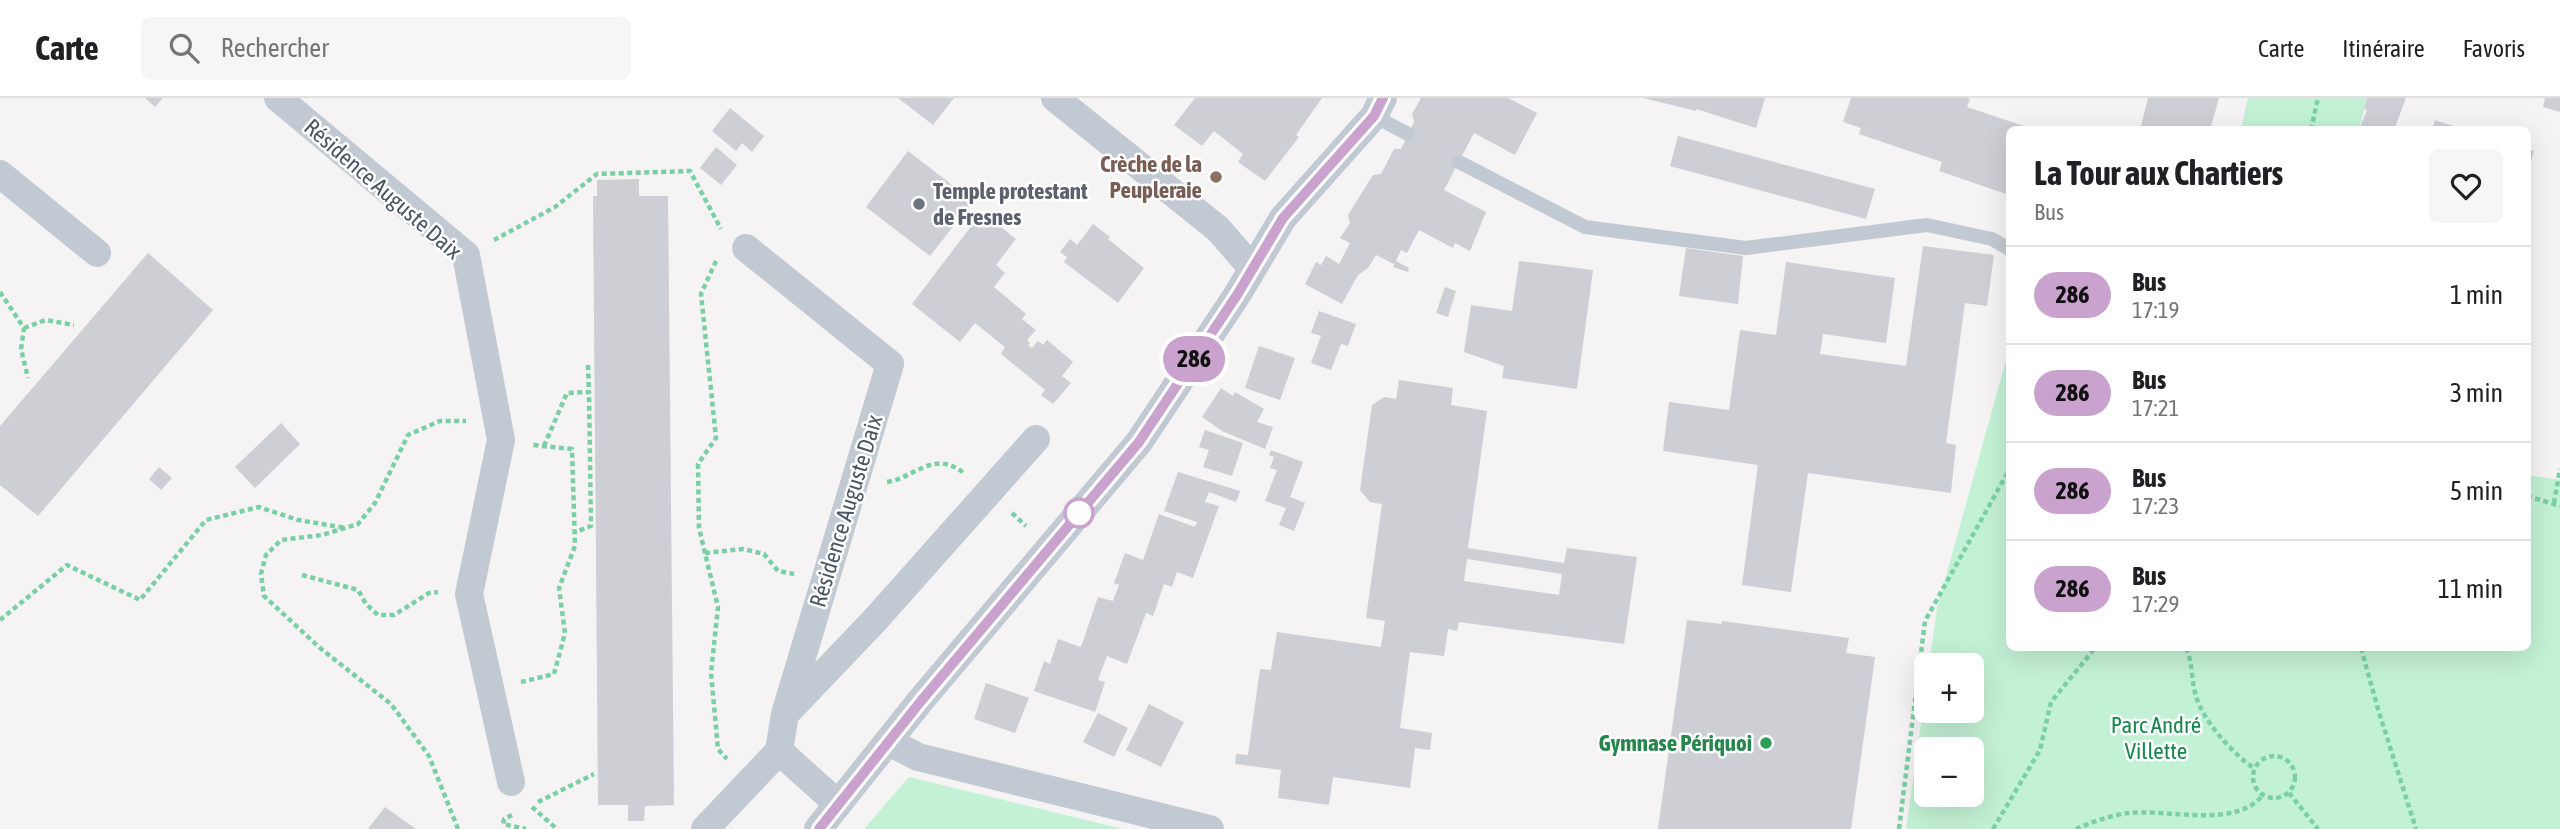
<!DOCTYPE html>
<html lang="fr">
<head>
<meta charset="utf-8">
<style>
	body { margin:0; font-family:"Asap Condensed",sans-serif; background:#f6f6f6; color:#202124; height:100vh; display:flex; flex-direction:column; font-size:26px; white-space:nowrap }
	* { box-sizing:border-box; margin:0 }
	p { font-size:23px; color:#757577 }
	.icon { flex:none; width:38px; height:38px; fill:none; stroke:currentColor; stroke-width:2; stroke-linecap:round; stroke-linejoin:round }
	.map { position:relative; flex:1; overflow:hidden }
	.panel { position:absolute; left:2006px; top:28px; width:525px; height:525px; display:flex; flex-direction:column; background:#fff; border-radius:10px; box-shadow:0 7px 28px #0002 }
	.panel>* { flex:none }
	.badge { padding:0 14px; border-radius:23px; font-size:24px; line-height:46px }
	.tools { position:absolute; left:1914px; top:555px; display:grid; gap:14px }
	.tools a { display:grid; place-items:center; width:70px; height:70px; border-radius:10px; background:#fff; box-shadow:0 7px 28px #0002; font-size:35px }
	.map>.badge { position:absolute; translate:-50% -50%; box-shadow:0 0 0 4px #fff }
	.round { display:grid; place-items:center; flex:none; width:74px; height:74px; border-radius:10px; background:#f6f6f6 }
	.headline { display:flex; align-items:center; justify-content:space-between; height:119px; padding:0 28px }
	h1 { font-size:33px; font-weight:700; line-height:52px }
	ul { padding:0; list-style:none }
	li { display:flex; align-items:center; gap:21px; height:98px; padding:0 28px; border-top:2px solid #e0e0e0 }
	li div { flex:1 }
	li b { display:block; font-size:26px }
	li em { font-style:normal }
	li .badge { min-width:77px; font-weight:700; text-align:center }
	header { display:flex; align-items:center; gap:42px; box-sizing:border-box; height:98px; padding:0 35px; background:#fff; border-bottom:2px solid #e0e0e0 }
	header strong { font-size:33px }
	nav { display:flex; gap:38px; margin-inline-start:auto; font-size:24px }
	.search { width:490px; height:63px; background:#f6f6f6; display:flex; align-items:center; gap:18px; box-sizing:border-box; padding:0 24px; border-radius:10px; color:#757577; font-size:26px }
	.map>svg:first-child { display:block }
</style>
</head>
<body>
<header>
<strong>Carte</strong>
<div class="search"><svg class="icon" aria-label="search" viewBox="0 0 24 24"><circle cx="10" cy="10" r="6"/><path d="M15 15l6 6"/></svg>Rechercher</div>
<nav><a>Carte</a><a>Itinéraire</a><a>Favoris</a></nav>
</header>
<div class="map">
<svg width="2560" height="731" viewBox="0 0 2560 731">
	<rect width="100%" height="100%" fill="#f5f3f3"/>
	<g fill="#c3f1d5" fill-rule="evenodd">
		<polygon points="2248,0 2367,0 2359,31 2241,31"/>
		<path d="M2009,252V550H2527V377L2560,382V731H1906L1927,584V612H1972V567H1929L1937,510ZM1972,651V696H1927V651Z"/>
		<polygon points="909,679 1123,731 864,731"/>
	</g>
	<g fill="#cdcfd5" fill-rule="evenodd">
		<polygon points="145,0 163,0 155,9"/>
		<polygon points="898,0 954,0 933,27"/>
		<polygon points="1195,0 1322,0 1296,37 1299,39 1265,83 1238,64 1243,56 1214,33 1202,48 1174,27"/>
		<polygon points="1421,0 1508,0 1537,15 1515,57 1474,35 1444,92 1486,114 1470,153 1455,145 1453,150 1419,132 1407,155 1401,152 1396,163 1409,170 1408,174 1393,169 1394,166 1376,157 1368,170 1358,177 1342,206 1305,186 1316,164 1321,167 1326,158 1339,166 1350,145 1340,140 1350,125 1348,117 1373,77 1381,76 1394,51 1401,51 1414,24 1412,16"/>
		<polygon points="1643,0 1765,0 1756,30 1696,11 1696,13"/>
		<polygon points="1851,0 1966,0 1970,1 1967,9 2033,31 2009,32 2009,97 1939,73 1942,64 1859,36 1861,30 1843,24"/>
		<polygon points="2148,0 2219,0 2210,32 2140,32"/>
		<polygon points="2367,0 2406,0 2394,32 2359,32 2367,12 2364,10"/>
		<polygon points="2545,0 2560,0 2560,14 2543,9"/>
		<polygon points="730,10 764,38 752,54 742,45 736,53 712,33"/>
		<polygon points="2435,22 2462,31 2462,32 2432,32"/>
		<polygon points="1678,38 1875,91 1866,121 1670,68"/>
		<polygon points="716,49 737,67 721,87 700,70"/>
		<polygon points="2527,51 2534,53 2528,75 2527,75"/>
		<polygon points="908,53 973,103 930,158 866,109"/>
		<polygon points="639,81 639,98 668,98 674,707 645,708 644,723 628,723 628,707 598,707 593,98 597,98 597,82"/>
		<polygon points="982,114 1016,141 996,167 1005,175 994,189 1026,216 1022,221 1036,232 1027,242 1030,245 1028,247 1032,250 1038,243 1043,247 1047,242 1073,264 1062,278 1071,285 1053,306 1041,297 1045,292 1001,256 1005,249 975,225 960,244 912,206"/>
		<polygon points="1093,126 1110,139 1108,141 1144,170 1118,205 1064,164 1067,159 1060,154 1070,141 1077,147"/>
		<polygon points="1923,148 1994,157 1987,208 1965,205 1946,345 1956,347 1951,395 1808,375 1791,494 1742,487 1758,367 1663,353 1669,304 1729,312 1740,232 1776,237 1786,164 1895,180 1886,245 1823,236 1820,256 1906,268"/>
		<polygon points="1686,150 1743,158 1738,206 1679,198"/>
		<polygon points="148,155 213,212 38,418 0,387 0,328"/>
		<polygon points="1519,163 1593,172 1577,291 1502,280 1504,268 1464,254 1471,207 1512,213"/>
		<polygon points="1445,189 1456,193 1448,219 1436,215"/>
		<polygon points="1319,213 1356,226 1348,248 1341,246 1331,272 1311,265 1321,238 1311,235"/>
		<polygon points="1259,248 1295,260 1280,302 1245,290"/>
		<path d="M1399,282L1453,290L1451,307L1487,313L1468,450L1564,465L1567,450L1637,459L1624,546L1459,524L1457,533L1448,531L1444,558L1410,554L1400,630L1432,635L1430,652L1415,650L1410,690L1333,679L1329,707L1278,700L1281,672L1235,666L1236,656L1248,657L1260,571L1271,572L1277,534L1381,549L1385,523L1366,520L1382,406L1370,404L1360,392L1372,307L1384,299L1396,301ZM1467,461L1562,476L1559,497L1464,483Z"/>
		<polygon points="1221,290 1233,298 1235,294 1264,311 1257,324 1273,329 1265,351 1222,333 1202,319"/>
		<polygon points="281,325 300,346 255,390 235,369"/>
		<polygon points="1205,332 1243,345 1232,378 1203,369 1209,352 1199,349"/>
		<polygon points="1271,352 1303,364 1290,399 1305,405 1294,433 1279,427 1286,410 1265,403 1277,372 1270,370 1274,359 1269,357"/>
		<polygon points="159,369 172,380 161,392 149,381"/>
		<polygon points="1178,374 1240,393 1236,404 1209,394 1205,404 1219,408 1193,480 1177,474 1172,489 1164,486 1153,518 1146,515 1127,566 1107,558 1098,582 1105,584 1095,614 1034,593 1044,563 1050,566 1058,541 1081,549 1098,499 1113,503 1119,487 1114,485 1125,455 1143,462 1159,416 1195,429 1197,424 1164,413"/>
		<polygon points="1687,522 1722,526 1722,523 1849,540 1846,555 1875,559 1851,731 1658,731"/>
		<polygon points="986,585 1029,600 1015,635 974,621"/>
		<polygon points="1149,606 1184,624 1161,669 1126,652"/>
		<polygon points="1098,615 1128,630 1114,659 1083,644"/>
		<polygon points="385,709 416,731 368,731"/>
	</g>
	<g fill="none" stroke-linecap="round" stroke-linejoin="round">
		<g stroke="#7ad0a6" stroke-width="4.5" stroke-dasharray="5 3.5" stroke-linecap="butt">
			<polyline points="2311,32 2318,0"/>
			<polyline points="494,142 555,109 597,76 690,73 721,131"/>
			<polyline points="716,163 701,196 716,340 698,366 699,430 718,509 711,575 718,651 727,661"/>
			<polyline points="0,194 24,230 21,251 28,280"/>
			<polyline points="24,230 46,222 74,227"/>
			<polyline points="588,267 589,294"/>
			<polyline points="544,348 567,295 589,294 591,428 575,434"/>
			<path d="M887,384C915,380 934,350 965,376"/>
			<polyline points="2527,398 2560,408"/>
			<polyline points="2554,405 2560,371"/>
			<polyline points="1012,415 1026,428"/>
			<polyline points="705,455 743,451 764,456 778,473 794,476"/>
			<polyline points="302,477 358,492 366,506 378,517 394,517 429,495 438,494"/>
			<polyline points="0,522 67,467 140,502 206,422 259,409 298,422 346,430"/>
			<path d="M2186,550C2193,565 2191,582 2196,598C2202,622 2235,658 2255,671"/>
			<polyline points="2361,550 2378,611 2416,731"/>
			<polyline points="521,584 554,576 565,535 559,490 575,448 572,351 533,347"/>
			<circle cx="2274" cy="679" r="21"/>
			<polyline points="2289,695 2318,731"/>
			<polyline points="538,704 594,676"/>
			<polyline points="532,709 557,731"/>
			<polyline points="512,717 504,721 503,726 526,731"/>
			<polyline points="458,731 429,658 391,606 320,550 264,498 261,476 266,457 281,442 322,437 358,426 375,405 408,337 440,323 466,323"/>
			<polyline points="1899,731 1925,523 2009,372"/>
			<polyline points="1993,731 2040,652 2051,604 2095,550"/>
			<path d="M2076,731C2091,724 2113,717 2128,715C2172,711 2235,731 2263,697"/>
		</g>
		<g stroke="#c1cad2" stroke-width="14">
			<polyline points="1374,18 1408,36"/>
			<polyline points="1459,64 1585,129 1746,150 1927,127 1992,141 2009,151"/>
		</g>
		<g stroke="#c1cad2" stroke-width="28">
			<polyline points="278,0 466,157 501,342 469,496 511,684"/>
			<polyline points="1055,0 1218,131 1252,170"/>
			<polyline points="0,76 97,155"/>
			<polyline points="789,612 875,522 1036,341"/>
			<polyline points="889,644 918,659 1210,731"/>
			<polyline points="779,653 838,706"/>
			<polyline points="705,731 779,653 785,616 890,266 746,150"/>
			<polyline points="818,731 921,602 1139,344 1237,197 1283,120 1374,18 1383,0"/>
		</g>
	</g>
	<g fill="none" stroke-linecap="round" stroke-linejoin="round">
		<g stroke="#fff" stroke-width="16">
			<polyline id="line" points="819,731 921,603 1139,344 1237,197 1283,120 1374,18 1383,0"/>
		</g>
		<use href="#line" stroke="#c9a2cd" stroke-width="10"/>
	</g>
	<circle fill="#8d6e63" stroke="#fff" stroke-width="2.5" cx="1216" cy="79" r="7"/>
	<circle fill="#6b7280" stroke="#fff" stroke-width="2.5" cx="919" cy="106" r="7"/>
	<circle fill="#fff" stroke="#c9a2cd" stroke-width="3.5" cx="1079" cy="415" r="14"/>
	<circle fill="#2e9e5b" stroke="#fff" stroke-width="2.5" cx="1766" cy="645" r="7"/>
	<g text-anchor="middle" stroke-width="5" stroke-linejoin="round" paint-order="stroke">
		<g font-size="23" font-weight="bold" fill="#785e54" stroke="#fff" text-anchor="end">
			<text x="1202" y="74">Crèche de la<tspan x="1202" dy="26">Peupleraie</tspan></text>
		</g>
		<g font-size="23" fill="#4a5661" stroke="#fff">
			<text transform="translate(383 91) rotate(41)" y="8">Résidence Auguste Daix</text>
			<text transform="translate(846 413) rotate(-73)" y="8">Résidence Auguste Daix</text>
		</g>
		<g font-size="23" font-weight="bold" fill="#5b616d" stroke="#fff" text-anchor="start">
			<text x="933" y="101">Temple protestant<tspan x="933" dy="26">de Fresnes</tspan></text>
		</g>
		<g font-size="23" fill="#17864f" stroke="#fff">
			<text x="2156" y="635">Parc André<tspan x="2156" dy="26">Villette</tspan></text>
		</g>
		<g font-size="23" font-weight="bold" fill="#27864d" stroke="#fff" text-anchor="end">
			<text x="1752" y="653">Gymnase Périquoi</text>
		</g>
	</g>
</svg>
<div class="tools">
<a>+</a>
<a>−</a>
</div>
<b class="badge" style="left:1194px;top:261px;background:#c9a2cd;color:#111">286</b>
<section class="panel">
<div class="headline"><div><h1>La Tour aux Chartiers</h1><p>Bus</p></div><a class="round"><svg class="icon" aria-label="heart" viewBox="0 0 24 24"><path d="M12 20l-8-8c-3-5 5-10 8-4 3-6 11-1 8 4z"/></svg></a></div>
<ul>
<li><span class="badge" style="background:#c9a2cd;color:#111">286</span><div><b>Bus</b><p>17:19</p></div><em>1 min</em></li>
<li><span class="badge" style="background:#c9a2cd;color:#111">286</span><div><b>Bus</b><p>17:21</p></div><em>3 min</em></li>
<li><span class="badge" style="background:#c9a2cd;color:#111">286</span><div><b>Bus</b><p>17:23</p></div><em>5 min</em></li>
<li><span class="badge" style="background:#c9a2cd;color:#111">286</span><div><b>Bus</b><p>17:29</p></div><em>11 min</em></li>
</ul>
</section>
</div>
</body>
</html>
